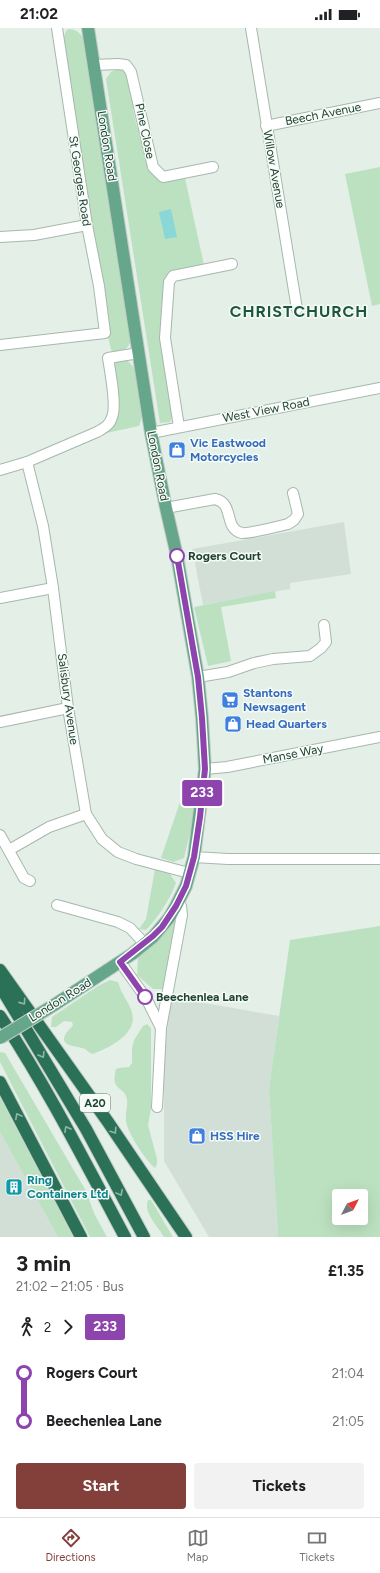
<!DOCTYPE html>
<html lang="en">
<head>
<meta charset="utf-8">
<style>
	body { margin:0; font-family:Figtree,sans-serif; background:#f2f2f2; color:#202124; height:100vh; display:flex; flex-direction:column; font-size:15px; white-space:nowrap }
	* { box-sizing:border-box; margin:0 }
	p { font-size:13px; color:#757577 }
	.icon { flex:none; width:22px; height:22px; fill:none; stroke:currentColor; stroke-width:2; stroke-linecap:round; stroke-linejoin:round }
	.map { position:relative; height:1209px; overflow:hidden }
	.details { display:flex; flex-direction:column; background:#fff; flex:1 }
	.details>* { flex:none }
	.badge { padding:0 8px; border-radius:3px; font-size:14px; line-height:26px }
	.needle { width:26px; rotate:49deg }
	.controls { position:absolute; left:332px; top:1161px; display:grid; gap:8px }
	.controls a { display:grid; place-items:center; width:36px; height:36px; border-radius:4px; background:#fff; box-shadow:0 4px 16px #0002; font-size:20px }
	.map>.badge { position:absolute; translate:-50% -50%; box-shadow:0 0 0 2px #fff }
	.legs { display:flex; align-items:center; gap:6px; height:44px; padding:0 16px; font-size:13px }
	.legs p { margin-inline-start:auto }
	.head { display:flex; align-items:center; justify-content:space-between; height:68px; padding:0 16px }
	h1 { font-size:22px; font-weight:700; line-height:30px }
	.cta { display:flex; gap:8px; margin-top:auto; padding:8px 16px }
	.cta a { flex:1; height:46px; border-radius:4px; background:#833f3a; color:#fff; font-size:16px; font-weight:700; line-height:46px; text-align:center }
	.cta a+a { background:#f2f2f2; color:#202124 }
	ul { padding:0 16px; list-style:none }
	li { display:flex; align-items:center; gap:14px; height:48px; font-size:15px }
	li i { display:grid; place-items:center; width:6px; height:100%; margin:0 5px; background:currentColor }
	li i::after { content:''; width:10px; height:10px; margin:-5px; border:3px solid; border-radius:50%; background:#fff }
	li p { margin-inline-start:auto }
	li:first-child i { background:linear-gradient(#0000 50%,currentColor 0) }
	li:last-child i { background:linear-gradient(currentColor 50%,#0000 0) }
	.status { display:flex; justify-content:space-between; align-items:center; height:28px; padding:0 20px; background:#fff; direction:ltr }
	.status svg { height:11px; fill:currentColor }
	.dock { display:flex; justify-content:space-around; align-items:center; height:56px; border-top:1px solid #e0e0e0; background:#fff; font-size:11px; color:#757577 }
	.dock a { display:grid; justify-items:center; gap:2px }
	.dock .selected { color:#833f3a }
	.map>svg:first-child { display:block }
</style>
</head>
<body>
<div class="status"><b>21:02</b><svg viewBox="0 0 49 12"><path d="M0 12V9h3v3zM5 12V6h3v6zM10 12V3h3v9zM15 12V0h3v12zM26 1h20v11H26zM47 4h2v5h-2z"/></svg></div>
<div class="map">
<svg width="380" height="1209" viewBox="0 0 380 1209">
	<rect width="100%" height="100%" fill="#e4efe8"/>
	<g fill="#d2dfd7">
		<polygon points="344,494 351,546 290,555 290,561 203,577 194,530 192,529 193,527 192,521"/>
		<polygon points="170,969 279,988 269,1060 278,1209 209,1209 164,1133 164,1038"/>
		<polygon points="0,1104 58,1209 0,1209"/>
	</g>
	<g fill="#bce1c0" fill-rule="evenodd">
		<path d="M68,1C75,1 79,4 83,9L131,312C128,321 125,322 116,325L111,322L107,304L69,43C67,31 58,11 68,1Z"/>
		<polygon points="121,39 129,44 136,78 133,82 137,99 141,103 150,143 162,153 185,150 204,237 173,244 165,274 161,277 161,296 174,386 170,394 160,395 106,51 111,44"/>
		<polygon points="380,139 380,276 372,278 345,146"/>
		<polygon points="119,332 127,332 135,341 142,389 139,398 102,406 109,399 113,337"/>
		<polygon points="275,563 276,570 221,579 231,633 208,638 194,579"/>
		<polygon points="182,768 196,770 191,801 184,830 173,834 161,830"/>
		<path d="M155,841L170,846L176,855C169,873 159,888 146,902L139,901L146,891Z"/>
		<polygon points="177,890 164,961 153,961 137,947 138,930 166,903"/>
		<path d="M380,898V1209H278L269,1060L290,912ZM339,1168H361V1190H339Z"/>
		<path d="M110,952L118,954C120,959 121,964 124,968C127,974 131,979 132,985C138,1006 109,1020 93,1026C89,1025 88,1023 85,1021C79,1018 59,1019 65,1007C67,1003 71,1000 73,997L72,994L64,993L56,999H51L52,989L98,958Z"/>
		<path d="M147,996L151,1000V1081L148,1097L157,1131V1136L155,1140C146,1133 127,1104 126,1093C125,1085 128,1078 127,1071C124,1057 110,1064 116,1041L119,1040L129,1039L132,1035V1020L134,1012L143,998Z"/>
		<polygon points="0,1024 5,1025 86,1163 94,1185 107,1209 90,1209 0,1034"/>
		<polygon points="0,1069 73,1209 58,1209 0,1104"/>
		<path d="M148,1172H151L173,1209H164C158,1198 143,1185 148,1172Z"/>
	</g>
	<polygon fill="#89d7d6" points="171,181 177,209 165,211 159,184"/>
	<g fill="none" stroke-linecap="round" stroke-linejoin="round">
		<g stroke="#a6b8ae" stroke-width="12">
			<g id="minor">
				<polyline points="251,0 297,281"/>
				<polyline points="94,37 118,36 126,37 131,44 153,139 163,149 213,139"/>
				<polyline points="266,98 380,75"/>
				<polyline points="0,209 34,207 87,197"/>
				<polyline points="0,317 105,305 99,258 87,197 57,0"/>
				<polyline points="179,399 165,310 169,254 173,248 232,236"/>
				<polyline points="151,405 380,360"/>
				<polyline points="27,434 43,498 53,560 68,680 86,786 102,811 118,824 136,831 189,845"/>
				<path d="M0,442L27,434L97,404C104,400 110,397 112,389C117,378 110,343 108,330L139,325"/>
				<path d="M166,480L215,471C235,475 223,501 242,505C247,506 280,498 288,496L294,492L298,486L293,465"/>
				<polyline points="0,570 53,560"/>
				<polyline points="198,649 228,644 254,635 273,631 310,628 321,620 326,614 324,597"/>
				<polyline points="0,694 68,680"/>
				<polyline points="205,741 227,739 380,709"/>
				<polyline points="0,807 24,850 30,853"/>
				<polyline points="9,822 49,799 86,786"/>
				<polyline points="194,829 228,831 380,831"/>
				<polyline points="57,877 118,894 130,900 145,916"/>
				<polyline points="120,934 146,970 161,1000"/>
				<polyline points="157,1079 161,1000 182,887 181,878 178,874"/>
			</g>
		</g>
		<g stroke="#c1cac6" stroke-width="14">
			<polyline id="major" points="54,977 132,926 153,909 169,890 176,878 186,858 194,829 205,741 202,690 198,649 177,528 166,480 151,405 88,0"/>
		</g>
		<g stroke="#c1cac6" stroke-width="14">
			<g id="highway">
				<polyline points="0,942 108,1094 186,1209"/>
				<polyline points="0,958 86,1101 144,1209"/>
				<path d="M0,988C47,1059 85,1134 125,1209"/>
				<polyline points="0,1054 81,1209"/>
			</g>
		</g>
		<use href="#minor" stroke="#fff" stroke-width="10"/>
		<use href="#major" stroke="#66a78c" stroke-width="12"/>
		<use href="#highway" stroke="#2b7157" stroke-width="12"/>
		<g stroke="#c1cac6" stroke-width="14" stroke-linecap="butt">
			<polyline id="major-bridge" points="0,1010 54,977"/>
		</g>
		<use href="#major-bridge" stroke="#66a78c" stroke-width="12"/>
	</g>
	<defs><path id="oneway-chevron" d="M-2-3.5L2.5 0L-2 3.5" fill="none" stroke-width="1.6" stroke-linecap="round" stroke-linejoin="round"/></defs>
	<g stroke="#90b6a7">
		<use href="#oneway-chevron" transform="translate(23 974) rotate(55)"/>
		<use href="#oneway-chevron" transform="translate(42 1027) rotate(59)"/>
		<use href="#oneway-chevron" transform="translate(18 1088) rotate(-118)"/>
		<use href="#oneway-chevron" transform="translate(67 1101) rotate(-120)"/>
		<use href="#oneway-chevron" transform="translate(114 1103) rotate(56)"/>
		<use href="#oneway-chevron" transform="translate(120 1165) rotate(62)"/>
	</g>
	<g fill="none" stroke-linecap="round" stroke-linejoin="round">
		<g stroke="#fff" stroke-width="9">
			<polyline id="line-1" points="145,969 120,934 153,908 162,899 176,878 186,858 194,829 200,789 205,741 202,690 198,649 177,528"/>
		</g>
		<use href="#line-1" stroke="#8e44ad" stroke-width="6"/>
	</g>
	<defs>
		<g id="shop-square" transform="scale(0.9)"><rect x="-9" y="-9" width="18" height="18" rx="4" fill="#3f7fe0" stroke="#f5fbf7"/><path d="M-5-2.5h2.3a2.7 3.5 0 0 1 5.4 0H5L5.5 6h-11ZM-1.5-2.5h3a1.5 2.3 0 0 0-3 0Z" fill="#fff"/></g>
		<g id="supermarket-square" transform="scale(0.9)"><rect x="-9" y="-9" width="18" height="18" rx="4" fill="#3f7fe0" stroke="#f5fbf7"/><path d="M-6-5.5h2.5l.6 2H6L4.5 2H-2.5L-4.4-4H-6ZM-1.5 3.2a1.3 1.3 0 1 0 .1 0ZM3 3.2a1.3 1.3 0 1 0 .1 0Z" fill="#fff"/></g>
		<g id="building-square" transform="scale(0.9)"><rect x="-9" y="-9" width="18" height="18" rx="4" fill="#0f9aa8" stroke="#f5fbf7"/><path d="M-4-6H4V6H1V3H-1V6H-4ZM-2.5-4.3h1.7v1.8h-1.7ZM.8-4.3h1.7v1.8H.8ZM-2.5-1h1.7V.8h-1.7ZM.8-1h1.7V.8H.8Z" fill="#fff"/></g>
	</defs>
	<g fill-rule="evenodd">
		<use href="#shop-square" x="177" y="422"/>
		<use href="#supermarket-square" x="230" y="672"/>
		<use href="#shop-square" x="233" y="696"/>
		<use href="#shop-square" x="197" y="1108"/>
		<use href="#building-square" x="14" y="1159"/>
	</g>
	<g fill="#fff" stroke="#8e44ad" stroke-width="2">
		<circle cx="177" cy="528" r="7"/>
		<circle cx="145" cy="969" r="7"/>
	</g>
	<g text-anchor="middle" stroke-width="3" stroke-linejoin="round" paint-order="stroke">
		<rect fill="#f5fbf7" stroke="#617a6e" stroke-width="1" x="80" y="1066" width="30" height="18" rx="3"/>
		<g font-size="11" font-weight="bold" fill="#224234">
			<text x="95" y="1079">A20</text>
		</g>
		<g font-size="12" fill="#224234" stroke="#f5fbf7">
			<text transform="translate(323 86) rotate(-11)" y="4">Beech Avenue</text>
			<text transform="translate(145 103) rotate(78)" y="4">Pine Close</text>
			<text transform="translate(107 118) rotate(81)" y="4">London Road</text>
			<text transform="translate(274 141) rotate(80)" y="4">Willow Avenue</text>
			<text transform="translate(80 153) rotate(81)" y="4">St Georges Road</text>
			<text transform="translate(266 382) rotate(-11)" y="4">West View Road</text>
			<text transform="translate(158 438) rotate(79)" y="4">London Road</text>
			<text transform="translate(68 671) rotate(82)" y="4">Salisbury Avenue</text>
			<text transform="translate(293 726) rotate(-11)" y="4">Manse Way</text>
			<text transform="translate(60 972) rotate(-32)" y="4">London Road</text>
		</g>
		<g font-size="12" font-weight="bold" fill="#366cbe" stroke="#f5fbf7" text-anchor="start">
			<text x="190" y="419">Vic Eastwood<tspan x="190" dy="14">Motorcycles</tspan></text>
			<text x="243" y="669">Stantons<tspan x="243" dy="14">Newsagent</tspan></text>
			<text x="246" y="700">Head Quarters</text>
			<text x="210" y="1112">HSS Hire</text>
		</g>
		<g font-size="12" font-weight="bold" fill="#224234" stroke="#f5fbf7" text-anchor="start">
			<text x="188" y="532">Rogers Court</text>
			<text x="156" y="973">Beechenlea Lane</text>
		</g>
		<g font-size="12" font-weight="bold" fill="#0d838f" stroke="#f5fbf7" text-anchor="start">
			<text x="27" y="1156">Ring<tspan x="27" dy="14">Containers Ltd</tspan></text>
		</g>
		<g font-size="16" font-weight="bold" letter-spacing="1" fill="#1c563f" stroke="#f5fbf7">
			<text x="299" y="289">CHRISTCHURCH</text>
		</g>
	</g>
</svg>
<div class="controls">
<a><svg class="needle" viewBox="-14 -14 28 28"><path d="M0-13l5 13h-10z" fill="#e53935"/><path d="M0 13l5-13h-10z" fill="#757577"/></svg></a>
</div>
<b class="badge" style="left:202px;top:765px;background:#8e44ad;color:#fff">233</b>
</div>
<section class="details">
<div class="head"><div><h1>3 min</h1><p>21:02 – 21:05 · Bus</p></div><b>£1.35</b></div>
<div class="legs"><svg class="icon" aria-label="walk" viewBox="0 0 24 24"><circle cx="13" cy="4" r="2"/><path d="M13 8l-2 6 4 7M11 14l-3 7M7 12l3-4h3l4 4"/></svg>2<svg class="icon" aria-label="forward" viewBox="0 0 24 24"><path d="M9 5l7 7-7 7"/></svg><b class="badge" style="background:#8e44ad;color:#fff">233</b></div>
<ul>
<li><i style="color:#8e44ad"></i><b>Rogers Court</b><p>21:04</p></li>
<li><i style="color:#8e44ad"></i><b>Beechenlea Lane</b><p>21:05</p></li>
</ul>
<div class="cta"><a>Start</a><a>Tickets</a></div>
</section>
<nav class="dock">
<a class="selected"><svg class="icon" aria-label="directions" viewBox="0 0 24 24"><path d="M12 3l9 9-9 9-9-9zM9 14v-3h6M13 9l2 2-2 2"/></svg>Directions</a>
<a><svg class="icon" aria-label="map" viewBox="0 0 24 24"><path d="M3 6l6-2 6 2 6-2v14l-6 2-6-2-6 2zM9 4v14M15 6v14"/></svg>Map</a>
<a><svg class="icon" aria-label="tickets" viewBox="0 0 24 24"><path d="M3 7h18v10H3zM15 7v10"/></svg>Tickets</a>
</nav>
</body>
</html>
